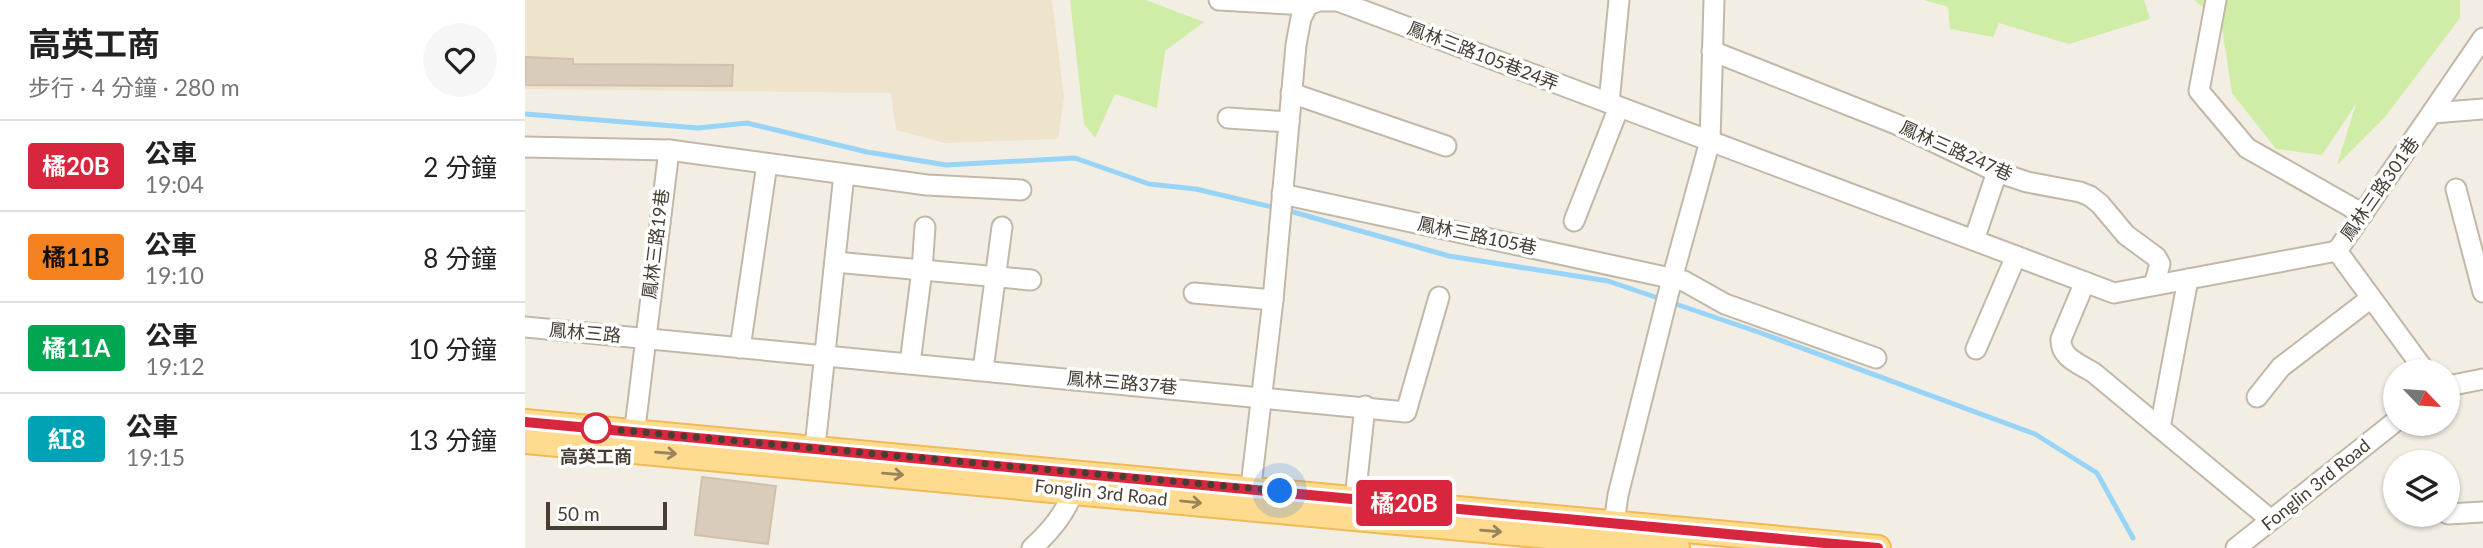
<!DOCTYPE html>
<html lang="zh-TW">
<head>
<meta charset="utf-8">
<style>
	body { margin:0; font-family:Lato,"Noto Sans TC",sans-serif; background:#f6f6f6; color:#222; height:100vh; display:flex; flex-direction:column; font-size:26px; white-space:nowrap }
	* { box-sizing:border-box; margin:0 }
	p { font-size:23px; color:#767676 }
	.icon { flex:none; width:38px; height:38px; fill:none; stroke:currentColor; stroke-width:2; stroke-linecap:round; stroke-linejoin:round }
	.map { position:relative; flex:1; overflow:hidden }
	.panel { display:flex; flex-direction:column; background:#fff; width:525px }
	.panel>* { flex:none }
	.badge { padding:0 14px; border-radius:5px; font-size:24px; line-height:46px }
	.needle { width:46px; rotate:115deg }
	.fabs { position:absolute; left:1858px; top:359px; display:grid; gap:14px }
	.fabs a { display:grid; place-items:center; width:77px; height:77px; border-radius:50%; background:#fff; box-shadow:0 2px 5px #0004; font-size:35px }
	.scale { position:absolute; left:21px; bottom:18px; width:121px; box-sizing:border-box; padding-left:7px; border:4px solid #463d33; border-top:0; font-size:19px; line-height:24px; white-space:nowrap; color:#463d33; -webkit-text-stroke:5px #fff; paint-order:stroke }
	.you { position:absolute; width:35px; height:35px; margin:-18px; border:5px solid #fff; border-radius:50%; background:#1a73e8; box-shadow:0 0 0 10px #1a73e833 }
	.map>.badge { position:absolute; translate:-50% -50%; box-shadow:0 0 0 4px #fff }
	.round { display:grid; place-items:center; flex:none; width:74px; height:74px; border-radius:37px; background:#f6f6f6 }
	.headline { display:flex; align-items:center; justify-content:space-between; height:119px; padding:0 28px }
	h1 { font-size:33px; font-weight:700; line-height:52px }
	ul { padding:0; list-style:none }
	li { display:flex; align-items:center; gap:21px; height:91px; padding:0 28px; border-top:2px solid #e0e0e0 }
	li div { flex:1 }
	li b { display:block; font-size:26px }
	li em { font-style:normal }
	li .badge { min-width:77px; font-weight:700; text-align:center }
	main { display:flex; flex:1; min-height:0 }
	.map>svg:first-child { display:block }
</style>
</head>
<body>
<main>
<section class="panel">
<div class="headline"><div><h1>高英工商</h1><p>步行 · 4 分鐘 · 280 m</p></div><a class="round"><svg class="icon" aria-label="heart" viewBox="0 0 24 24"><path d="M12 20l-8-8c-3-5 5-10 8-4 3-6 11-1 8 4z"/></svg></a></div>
<ul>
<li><span class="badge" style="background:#d7263d;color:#fff">橘20B</span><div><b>公車</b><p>19:04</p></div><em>2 分鐘</em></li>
<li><span class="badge" style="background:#f58220;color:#111">橘11B</span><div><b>公車</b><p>19:10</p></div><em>8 分鐘</em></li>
<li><span class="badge" style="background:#00a651;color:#fff">橘11A</span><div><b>公車</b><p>19:12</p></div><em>10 分鐘</em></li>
<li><span class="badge" style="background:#00a3b4;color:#fff">紅8</span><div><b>公車</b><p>19:15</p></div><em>13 分鐘</em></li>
</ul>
</section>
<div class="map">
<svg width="1958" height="548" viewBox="0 0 1958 548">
	<rect width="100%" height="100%" fill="#f3eee3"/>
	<polygon fill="#eee3cb" points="0,0 527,0 539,97 533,139 420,143 371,130 366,93 0,89"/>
	<g fill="#d0eda7">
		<polygon points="545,0 621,0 679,22 640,51 632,108 590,94 570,138 559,124"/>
		<polygon points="1399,0 1619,0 1625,19 1544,44 1474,23 1468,37 1425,29 1423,7"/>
		<polygon points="1669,0 1935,0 1935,18 1860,117 1812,165 1831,104 1797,155 1751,149 1707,93 1696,21"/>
	</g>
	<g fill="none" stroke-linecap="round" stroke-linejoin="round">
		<g stroke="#98d4f7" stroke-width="5">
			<polyline points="0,114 173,128 222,123 342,152 421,165 550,158 624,184 671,189 751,208"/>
			<polyline points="761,210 924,256 1083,281 1236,333 1510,434 1572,473 1608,538"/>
		</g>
	</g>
	<g fill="#d9ccba" stroke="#d2c0aa" stroke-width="2">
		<polygon points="0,57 48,59 48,64 208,65 207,86 0,85"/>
		<polygon points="177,477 251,486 243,544 170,535"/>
	</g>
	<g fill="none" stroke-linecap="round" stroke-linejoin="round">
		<g stroke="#c3b8a8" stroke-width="23">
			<g id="minor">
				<polyline points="694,0 783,5 794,1 813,1 1589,293 1812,251"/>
				<polyline points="1691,0 1674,91 1722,148 1838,214"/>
				<polyline points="1187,51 1371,124 1472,172 1502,182 1555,192 1565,196 1575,204 1601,235 1631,257 1635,264 1629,285"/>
				<polyline points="766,93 921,146"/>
				<polyline points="1084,103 1094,0"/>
				<polyline points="1908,113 1958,109"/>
				<polyline points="703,118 764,122"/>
				<polyline points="0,147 144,150 402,185 496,190"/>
				<polyline points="1931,189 1958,292"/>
				<polyline points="757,194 1159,281 1200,304 1351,358"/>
				<polyline points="1049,221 1094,107"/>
				<polyline points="1449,240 1472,172"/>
				<polyline points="310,262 506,280"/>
				<path d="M1560,282L1536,339C1535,358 1555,364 1569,373L1746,520"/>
				<polyline points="669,293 748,300"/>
				<polyline points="0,327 881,412 914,297"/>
				<polyline points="215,348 242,164"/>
				<polyline points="1451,349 1491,256"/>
				<polyline points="385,363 397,270 400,227"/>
				<polyline points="458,370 477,227"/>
				<polyline points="1900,371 1812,251 1958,38"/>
				<polyline points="1923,386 1958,379"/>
				<polyline points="1732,397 1756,367 1846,298"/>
				<polyline points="1635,428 1663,279"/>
				<polyline points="108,444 144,150"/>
				<polyline points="290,447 319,174"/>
				<polyline points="830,499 840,406"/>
				<polyline points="724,503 748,300 771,45 776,18 783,5"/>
				<polyline points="1923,514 1958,512"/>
				<polyline points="1087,538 1093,495 1147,279 1185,141 1189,0"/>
				<path d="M507,548C527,530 546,508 551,480"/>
				<polyline points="1711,548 1871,421"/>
			</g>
		</g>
		<g stroke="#f0ba55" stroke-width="28">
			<g id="major">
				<polyline points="0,422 1353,548"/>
				<polyline points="0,441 1152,548"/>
			</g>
		</g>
		<use href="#minor" stroke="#fff" stroke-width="19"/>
		<use href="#major" stroke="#ffdb90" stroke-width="24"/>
	</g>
	<defs><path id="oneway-shaft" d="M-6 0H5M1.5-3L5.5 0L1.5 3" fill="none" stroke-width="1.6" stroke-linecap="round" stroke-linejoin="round" transform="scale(1.75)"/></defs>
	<g stroke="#99845d">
		<use href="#oneway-shaft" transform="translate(141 453) rotate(5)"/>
		<use href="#oneway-shaft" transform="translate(368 474) rotate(5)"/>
		<use href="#oneway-shaft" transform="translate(666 502) rotate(6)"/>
		<use href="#oneway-shaft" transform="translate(966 531) rotate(5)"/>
	</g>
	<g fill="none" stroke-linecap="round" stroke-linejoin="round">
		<g stroke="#fff" stroke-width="16">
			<polyline id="line" points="0,422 1353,548"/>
		</g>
		<use href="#line" stroke="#d7263d" stroke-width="10"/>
		<polyline stroke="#463d33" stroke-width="7" stroke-dasharray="0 12.6" points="71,428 755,491"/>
	</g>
	<circle fill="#fff" stroke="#d7263d" stroke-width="3.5" cx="71" cy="428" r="14"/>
	<g text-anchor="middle" stroke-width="7" stroke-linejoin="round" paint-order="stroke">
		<g font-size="18" fill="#463d33" stroke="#fff">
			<text transform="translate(958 56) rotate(21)" y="6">鳳林三路105巷24弄</text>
			<text transform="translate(1431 151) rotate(24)" y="6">鳳林三路247巷</text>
			<text transform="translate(1855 189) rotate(-55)" y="6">鳳林三路301巷</text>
			<text transform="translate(952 236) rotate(12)" y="6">鳳林三路105巷</text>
			<text transform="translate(131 244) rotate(-83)" y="6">鳳林三路19巷</text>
			<text transform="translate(60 333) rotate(5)" y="6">鳳林三路</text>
			<text transform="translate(597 383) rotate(5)" y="6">鳳林三路37巷</text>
			<text transform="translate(1791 485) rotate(-39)" y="6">Fonglin 3rd Road</text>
			<text transform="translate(576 493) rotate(6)" y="6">Fonglin 3rd Road</text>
		</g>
		<g font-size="18" font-weight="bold" fill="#463d33" stroke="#fff">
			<text x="71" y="463">高英工商</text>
		</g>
	</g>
</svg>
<div class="fabs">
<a><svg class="needle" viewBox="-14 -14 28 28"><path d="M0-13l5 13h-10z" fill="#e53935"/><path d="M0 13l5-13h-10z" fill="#767676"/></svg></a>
<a><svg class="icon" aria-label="layers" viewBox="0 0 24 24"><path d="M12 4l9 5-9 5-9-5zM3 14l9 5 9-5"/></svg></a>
</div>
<div class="scale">50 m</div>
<div class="you" style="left:755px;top:491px"></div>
<b class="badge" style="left:879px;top:503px;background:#d7263d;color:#fff">橘20B</b>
</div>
</main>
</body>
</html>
